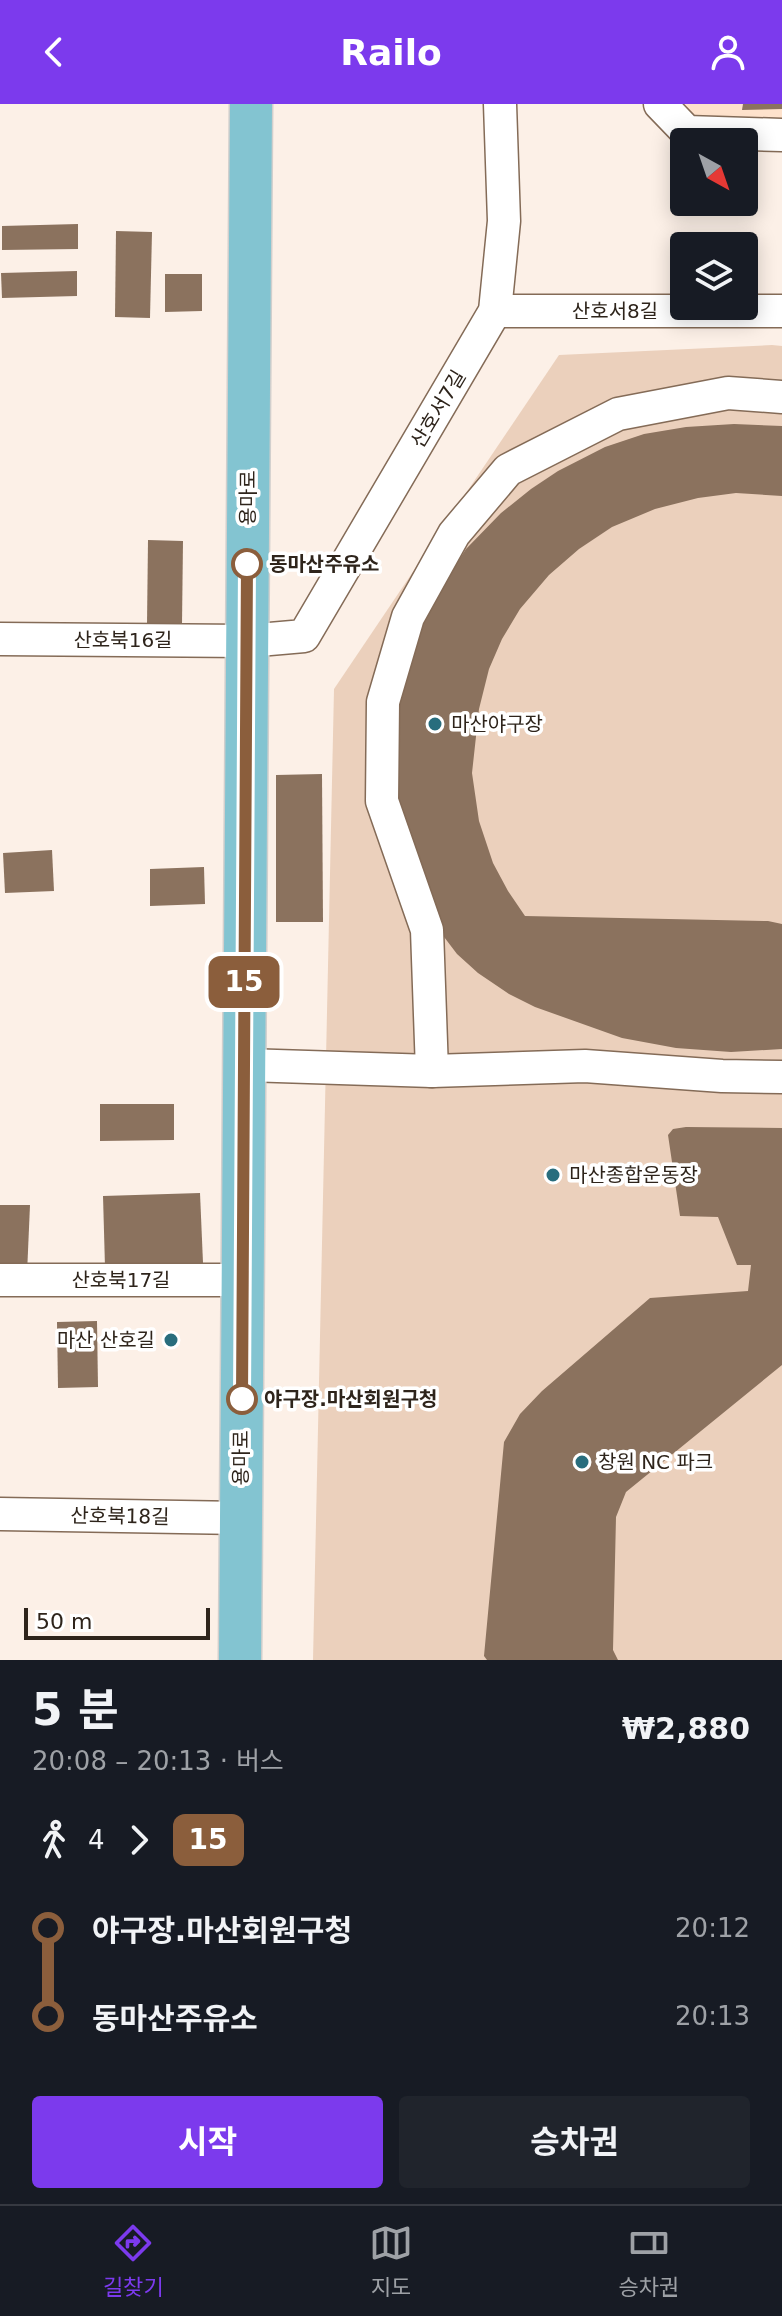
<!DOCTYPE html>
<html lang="ko">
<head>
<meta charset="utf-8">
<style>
	body { margin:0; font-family:"DejaVu Sans","Noto Sans KR",sans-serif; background:#20242c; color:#f1f3f6; height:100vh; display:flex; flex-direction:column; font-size:30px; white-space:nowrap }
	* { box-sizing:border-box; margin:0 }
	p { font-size:26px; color:#9ea1a6 }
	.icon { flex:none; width:44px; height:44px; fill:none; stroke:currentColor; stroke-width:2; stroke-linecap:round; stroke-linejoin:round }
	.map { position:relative; height:1556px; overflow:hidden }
	.sheet { display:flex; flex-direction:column; background:#171b24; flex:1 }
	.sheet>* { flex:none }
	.badge { padding:0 16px; border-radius:12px; font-size:28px; line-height:52px }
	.needle { width:52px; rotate:140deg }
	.fabs { position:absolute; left:670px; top:24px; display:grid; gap:16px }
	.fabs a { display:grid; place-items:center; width:88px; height:88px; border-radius:8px; background:#171b24; box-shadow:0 4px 20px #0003; font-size:40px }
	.scale { position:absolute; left:24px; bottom:20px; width:186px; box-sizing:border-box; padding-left:8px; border:4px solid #2e241b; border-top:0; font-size:22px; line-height:28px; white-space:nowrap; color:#2e241b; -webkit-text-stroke:6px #fff; paint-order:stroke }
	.map>.badge { position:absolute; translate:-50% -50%; box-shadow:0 0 0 4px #fff }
	.legs { display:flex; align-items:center; gap:12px; height:88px; padding:0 32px; font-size:26px }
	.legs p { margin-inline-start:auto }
	.summary { display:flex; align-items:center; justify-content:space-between; height:136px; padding:0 32px }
	h1 { font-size:44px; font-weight:700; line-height:60px }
	.cta { display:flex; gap:16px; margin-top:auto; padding:16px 32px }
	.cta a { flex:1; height:92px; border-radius:8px; background:#7c3aed; color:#fff; font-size:32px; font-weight:700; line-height:92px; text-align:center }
	.cta a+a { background:#20242c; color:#f1f3f6 }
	ul { padding:0 32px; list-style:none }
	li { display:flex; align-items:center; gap:28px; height:88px; font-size:30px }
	li i { display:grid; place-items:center; width:12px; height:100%; margin:0 10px; background:currentColor }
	li i::after { content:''; width:20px; height:20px; margin:-10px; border:6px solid; border-radius:50%; background:#171b24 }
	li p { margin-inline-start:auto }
	li:first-child i { background:linear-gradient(#0000 50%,currentColor 0) }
	li:last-child i { background:linear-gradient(currentColor 50%,#0000 0) }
	header { display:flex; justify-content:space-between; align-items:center; height:104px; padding:0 32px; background:#7c3aed; color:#fff; font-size:36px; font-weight:700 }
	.dock { display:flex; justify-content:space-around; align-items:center; height:112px; border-top:2px solid #363941; background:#171b24; font-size:22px; color:#9ea1a6 }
	.dock a { display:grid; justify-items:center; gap:4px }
	.dock .on { color:#7c3aed }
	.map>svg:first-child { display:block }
</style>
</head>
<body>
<header><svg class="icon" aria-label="back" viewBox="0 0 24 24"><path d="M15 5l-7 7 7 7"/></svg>Railo<svg class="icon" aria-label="person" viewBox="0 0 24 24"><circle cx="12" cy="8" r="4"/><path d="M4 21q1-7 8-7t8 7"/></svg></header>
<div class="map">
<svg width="782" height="1556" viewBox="0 0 782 1556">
	<rect width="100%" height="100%" fill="#fcf0e7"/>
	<polygon fill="#fee2cc" points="674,0 782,0 782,19 691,19"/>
	<polygon fill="#ebd0bc" points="772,241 782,242 782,1556 313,1556 334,585 559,251"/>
	<g fill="#8b725e">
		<polygon points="743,0 782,0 782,5 742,6"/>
		<polygon points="78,120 78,145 2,146 2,122"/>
		<polygon points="116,127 152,128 150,214 115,213"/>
		<polygon points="77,167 77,192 2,194 1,169"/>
		<polygon points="165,170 202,170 202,207 165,208"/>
		<polygon points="734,320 782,322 782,392 736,389 698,394 655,405 612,423 579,445 549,471 520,505 502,535 489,565 479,605 472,669 479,717 493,759 508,787 525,812 768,817 782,820 782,945 731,948 676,944 622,934 535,903 509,890 478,869 457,850 438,825 393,681 397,592 423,517 443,480 466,445 501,409 531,385 558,367 605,343 644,330 686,323"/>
		<polygon points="148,436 183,437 182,520 147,520"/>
		<polygon points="322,670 323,818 276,818 276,671"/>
		<polygon points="52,746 54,787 5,789 3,749"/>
		<polygon points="204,763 205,800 150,802 150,765"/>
		<polygon points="100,1000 174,1000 174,1036 100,1037"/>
		<polygon points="686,1023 782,1024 782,1261 626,1388 616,1413 613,1546 618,1556 487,1556 484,1552 504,1338 520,1310 542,1287 650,1194 748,1187 751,1161 737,1161 718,1113 680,1112 668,1031 673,1025"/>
		<polygon points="200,1089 203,1159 105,1163 103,1092"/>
		<polygon points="0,1101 30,1101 27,1170 0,1166"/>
		<polygon points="97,1217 98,1283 58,1284 57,1218"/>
	</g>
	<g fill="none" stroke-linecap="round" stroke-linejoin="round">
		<g stroke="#846b57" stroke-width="35">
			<g id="minor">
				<polyline points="660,0 687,28 782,31"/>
				<polyline points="495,207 782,207"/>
				<polyline points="0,535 247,537 304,532 495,207 504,117 500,0"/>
				<polyline points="244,961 432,967 585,962 722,972 782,973"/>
				<polyline points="432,967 427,826 382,697 383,598 408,513 454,430 508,366 618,310 728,289 782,293"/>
				<polyline points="0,1176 243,1176"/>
				<polyline points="0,1410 241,1414"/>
			</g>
		</g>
		<g stroke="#d1cfcd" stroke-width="45">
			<polyline id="major" points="240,1556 251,0"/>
		</g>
		<use href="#minor" stroke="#fff" stroke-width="32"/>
		<use href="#major" stroke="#83c4d1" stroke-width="42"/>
	</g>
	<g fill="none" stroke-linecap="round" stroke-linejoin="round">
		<g stroke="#fff" stroke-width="18">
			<polyline id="line-1" points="242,1295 247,460"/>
		</g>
		<use href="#line-1" stroke="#8b5e3c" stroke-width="12"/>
	</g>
	<g fill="#fff" stroke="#8b5e3c" stroke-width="4">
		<circle cx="247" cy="460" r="14"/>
		<circle cx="242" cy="1295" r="14"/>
	</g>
	<g fill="#286d7d" stroke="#fff" stroke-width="3">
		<circle cx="435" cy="620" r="8"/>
		<circle cx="553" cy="1071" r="8"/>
		<circle cx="171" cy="1236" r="8"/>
		<circle cx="582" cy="1358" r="8"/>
	</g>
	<g text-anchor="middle" stroke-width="7" stroke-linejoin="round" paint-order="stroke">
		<g font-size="20" fill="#2e241b" stroke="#fff">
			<text x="615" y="214">산호서8길</text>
			<text transform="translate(438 305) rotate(-59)" y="7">산호서7길</text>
			<text transform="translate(248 394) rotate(-90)" y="7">용마로</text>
			<text x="123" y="543">산호북16길</text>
			<text x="121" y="1183">산호북17길</text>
			<text transform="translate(241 1354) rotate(-90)" y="7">용마로</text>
			<text transform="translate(120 1412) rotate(1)" y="7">산호북18길</text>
		</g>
		<g font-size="20" font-weight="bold" fill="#2e241b" stroke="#fff" text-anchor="start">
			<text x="269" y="467">동마산주유소</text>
			<text x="264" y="1302">야구장.마산회원구청</text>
		</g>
		<g font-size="20" fill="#2e241b" stroke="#fff" text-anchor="start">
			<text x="451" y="627">마산야구장</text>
			<text x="569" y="1078">마산종합운동장</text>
			<text x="155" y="1243" text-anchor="end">마산 산호길</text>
			<text x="598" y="1365">창원 NC 파크</text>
		</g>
	</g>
</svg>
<div class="fabs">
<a><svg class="needle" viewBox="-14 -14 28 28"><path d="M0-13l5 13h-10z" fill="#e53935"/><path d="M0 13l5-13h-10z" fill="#9ea1a6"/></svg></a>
<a><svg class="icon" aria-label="layers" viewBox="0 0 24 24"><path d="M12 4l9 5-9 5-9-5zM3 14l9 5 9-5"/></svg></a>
</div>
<div class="scale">50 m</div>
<b class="badge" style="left:244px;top:878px;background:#8b5e3c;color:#fff">15</b>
</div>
<section class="sheet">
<div class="summary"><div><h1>5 분</h1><p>20:08 – 20:13 · 버스</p></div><b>₩2,880</b></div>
<div class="legs"><svg class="icon" aria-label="walk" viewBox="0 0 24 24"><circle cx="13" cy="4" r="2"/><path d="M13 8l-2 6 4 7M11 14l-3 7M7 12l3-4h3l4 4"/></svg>4<svg class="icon" aria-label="forward" viewBox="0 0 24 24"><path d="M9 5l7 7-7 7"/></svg><b class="badge" style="background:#8b5e3c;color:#fff">15</b></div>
<ul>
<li><i style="color:#8b5e3c"></i><b>야구장.마산회원구청</b><p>20:12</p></li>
<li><i style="color:#8b5e3c"></i><b>동마산주유소</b><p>20:13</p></li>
</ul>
<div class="cta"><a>시작</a><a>승차권</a></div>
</section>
<nav class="dock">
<a class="on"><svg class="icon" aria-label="directions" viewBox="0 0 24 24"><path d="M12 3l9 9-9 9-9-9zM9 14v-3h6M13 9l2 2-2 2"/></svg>길찾기</a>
<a><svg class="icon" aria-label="map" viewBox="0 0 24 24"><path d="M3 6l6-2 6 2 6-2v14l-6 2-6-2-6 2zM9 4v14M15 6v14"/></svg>지도</a>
<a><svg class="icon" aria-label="tickets" viewBox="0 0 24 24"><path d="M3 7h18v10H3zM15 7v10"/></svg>승차권</a>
</nav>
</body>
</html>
